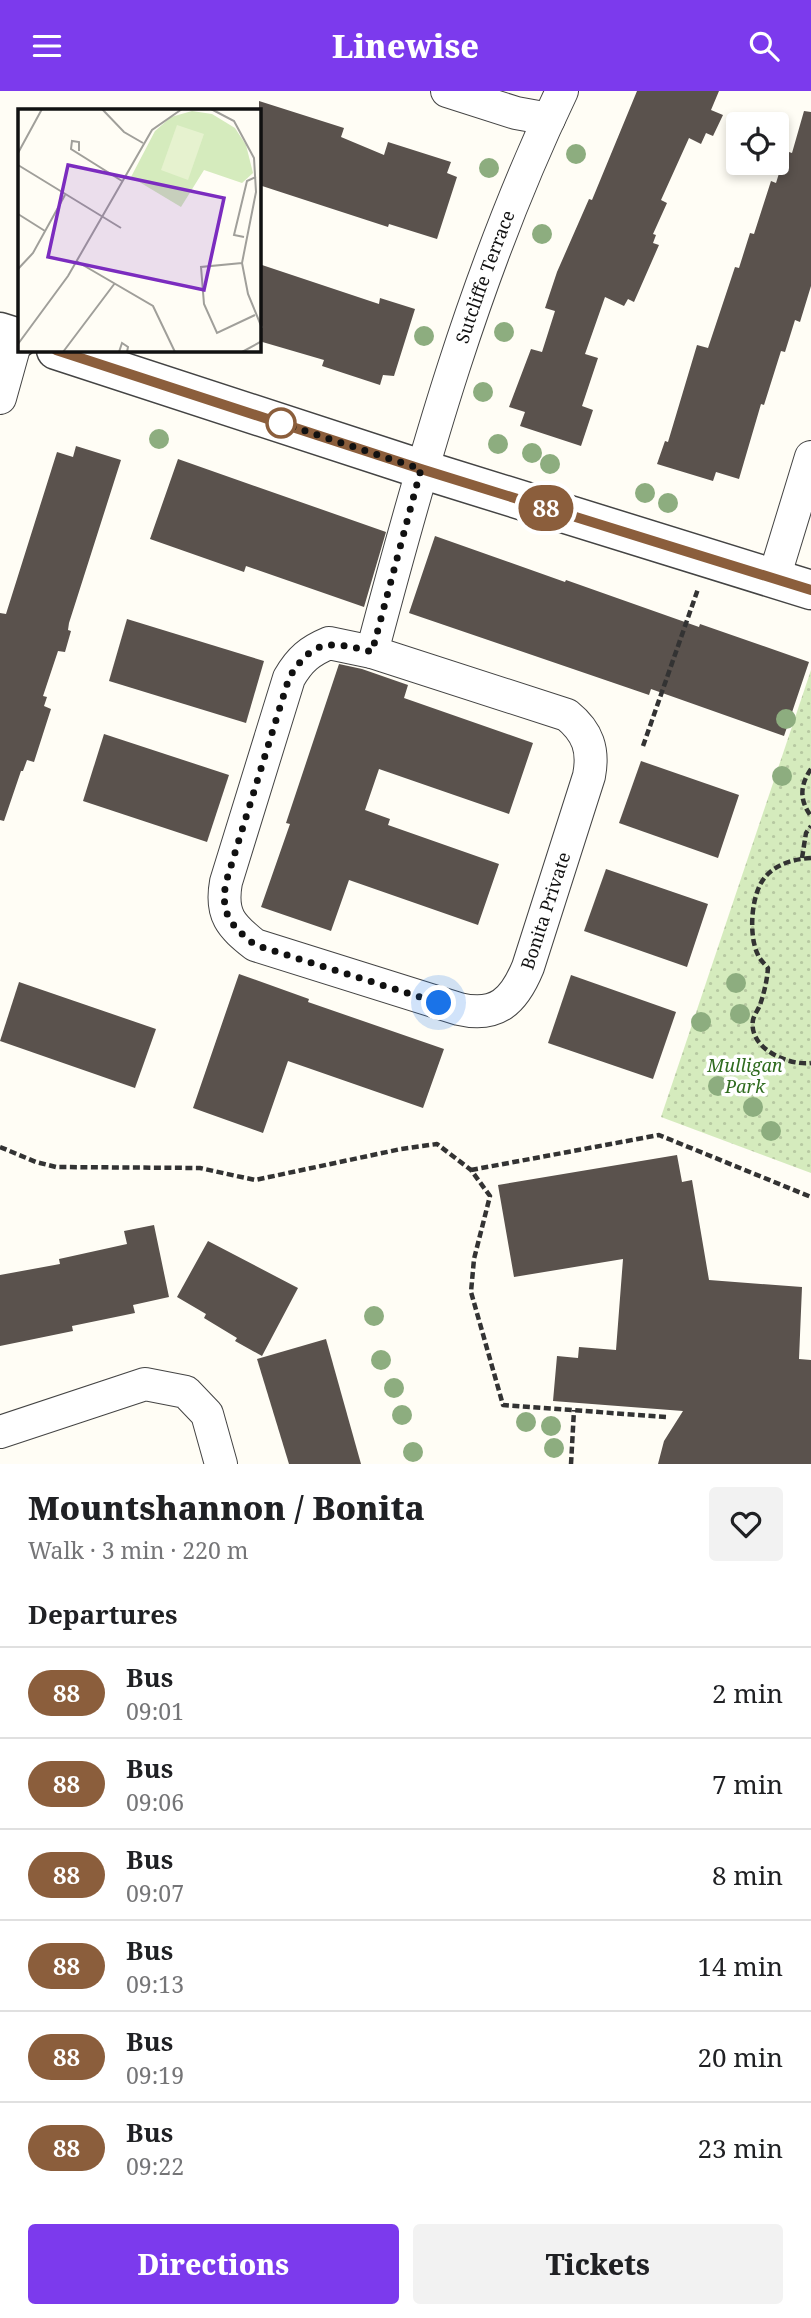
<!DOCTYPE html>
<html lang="en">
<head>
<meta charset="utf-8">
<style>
	body { margin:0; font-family:"Noto Serif",serif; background:#f2f2f2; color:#202124; height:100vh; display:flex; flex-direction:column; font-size:26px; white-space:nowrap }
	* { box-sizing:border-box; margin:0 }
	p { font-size:23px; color:#757577 }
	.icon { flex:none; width:38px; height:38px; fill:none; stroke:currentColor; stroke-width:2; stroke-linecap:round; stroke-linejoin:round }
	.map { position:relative; height:1373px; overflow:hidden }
	.side { display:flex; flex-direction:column; background:#fff; flex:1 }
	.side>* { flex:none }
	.badge { padding:0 14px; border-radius:23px; font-size:24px; line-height:46px }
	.fabs { position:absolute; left:726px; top:21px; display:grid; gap:14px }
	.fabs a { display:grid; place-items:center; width:63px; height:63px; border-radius:7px; background:#fff; box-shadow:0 4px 10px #0003; font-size:35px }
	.you { position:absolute; width:35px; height:35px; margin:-18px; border:5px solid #fff; border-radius:50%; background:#1a73e8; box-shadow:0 0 0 10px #1a73e833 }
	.map>.badge { position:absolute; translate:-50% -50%; box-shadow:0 0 0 4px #fff }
	h2 { padding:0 28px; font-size:26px; line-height:63px }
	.round { display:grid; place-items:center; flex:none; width:74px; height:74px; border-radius:7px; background:#f2f2f2 }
	.overview { display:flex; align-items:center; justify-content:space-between; height:119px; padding:0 28px }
	h1 { font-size:33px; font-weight:800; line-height:52px }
	.action { display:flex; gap:14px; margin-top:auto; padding:14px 28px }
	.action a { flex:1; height:80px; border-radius:7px; background:#7c3aed; color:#fff; font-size:28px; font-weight:800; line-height:80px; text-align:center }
	.action a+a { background:#f2f2f2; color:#202124 }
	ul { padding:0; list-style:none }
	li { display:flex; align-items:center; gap:21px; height:91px; padding:0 28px; border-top:2px solid #e0e0e0 }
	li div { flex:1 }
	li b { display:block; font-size:26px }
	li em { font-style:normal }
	li .badge { min-width:77px; font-weight:700; text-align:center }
	header { display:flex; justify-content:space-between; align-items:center; height:91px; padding:0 28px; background:#7c3aed; color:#fff; font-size:32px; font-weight:800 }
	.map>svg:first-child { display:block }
</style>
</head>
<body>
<header><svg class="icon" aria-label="menu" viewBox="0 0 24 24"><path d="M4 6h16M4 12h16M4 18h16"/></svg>Linewise<svg class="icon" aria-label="search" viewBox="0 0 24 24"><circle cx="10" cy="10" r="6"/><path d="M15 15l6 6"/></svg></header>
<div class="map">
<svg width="811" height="1373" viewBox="0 0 811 1373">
	<defs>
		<pattern id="park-dots" width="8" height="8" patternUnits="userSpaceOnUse" patternTransform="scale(1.75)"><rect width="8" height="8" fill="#d5ebbd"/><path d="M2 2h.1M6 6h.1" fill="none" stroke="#b6c8a1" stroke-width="1.8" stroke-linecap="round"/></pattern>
	</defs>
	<rect width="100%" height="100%" fill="#fffdf5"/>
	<polygon fill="url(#park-dots)" points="811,579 811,1082 661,1026"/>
	<g fill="#5a524d">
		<polygon points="637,0 719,0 711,19 723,24 713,45 706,42 701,53 689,47 661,109 667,112 653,143 656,144 653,152 659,154 634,211 628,208 624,215 605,206 585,263 598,267 582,315 593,319 581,355 520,335 525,321 509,316 531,258 542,261 555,220 545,217 557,181 589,108 592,109"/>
		<polygon points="259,10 344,37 341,46 384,64 388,51 451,71 447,82 457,86 437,148 389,133 388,136 259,94"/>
		<polygon points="804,20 811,21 811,195 800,231 795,229 785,261 781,260 764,314 761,313 739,388 716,381 713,390 657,373 665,350 668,351 697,254 708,257 735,176 739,177 750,142 754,143 771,90 776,92 786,60 792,62"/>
		<polygon points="259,173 379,213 380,207 415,218 394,285 383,284 380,294 322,275 324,269 259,250"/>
		<polygon points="76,355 121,369 69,532 68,539 71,540 65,561 58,560 43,605 47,606 44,615 51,618 34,671 27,669 23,680 21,680 4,730 0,729 0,522 6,523 57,361 73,366"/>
		<polygon points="178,368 386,441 364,516 246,475 244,481 150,448"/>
		<polygon points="435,445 565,491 566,489 699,536 700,533 809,571 784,645 651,598 649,604 409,522"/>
		<polygon points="127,528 264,570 246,632 109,590"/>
		<polygon points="339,573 362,578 408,594 404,607 533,652 509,723 379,678 365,719 390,728 388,734 499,773 478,834 349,789 331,840 261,816 290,733 286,732"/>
		<polygon points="104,643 229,684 207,751 83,710"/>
		<polygon points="641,670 739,704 718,767 619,732"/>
		<polygon points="606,778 708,813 687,876 584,840"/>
		<polygon points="239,883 309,908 308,911 444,958 423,1017 288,970 263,1042 193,1017"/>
		<polygon points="571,884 676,921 653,988 548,952"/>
		<polygon points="19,891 156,938 135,997 0,950"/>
		<polygon points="677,1064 682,1091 692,1089 709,1189 802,1196 799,1268 811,1269 811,1373 658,1373 664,1350 683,1320 553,1310 557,1265 578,1267 579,1256 616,1259 623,1168 514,1186 498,1094"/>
		<polygon points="154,1134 169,1206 133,1214 135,1222 72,1235 73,1240 0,1255 0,1184 60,1173 59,1168 127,1153 124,1140"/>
		<polygon points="208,1150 298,1197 262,1265 235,1250 237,1247 204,1227 206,1223 177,1206"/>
		<polygon points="326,1248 361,1373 289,1373 257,1268"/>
	</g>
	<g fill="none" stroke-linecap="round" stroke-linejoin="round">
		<g stroke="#444" stroke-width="34">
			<g id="minor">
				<polyline points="447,0 516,22 549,28"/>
				<polyline points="0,307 17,246"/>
				<polyline points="774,487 811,366"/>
				<path d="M329,552L372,561L567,624C588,641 594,659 589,685L528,876C514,910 497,927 459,918L255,854C231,835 220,824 226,791L289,587C300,568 310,560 329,552Z"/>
				<path id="s1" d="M372,561C423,369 476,179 562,0"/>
				<polyline points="0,1341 145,1293 186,1301 207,1323 221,1373"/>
			</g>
		</g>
		<g stroke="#444" stroke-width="41">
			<g id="tertiary">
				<polyline points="0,241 19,247"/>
				<polyline points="56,259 421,378 811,499"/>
			</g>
		</g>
		<g stroke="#333" stroke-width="4.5" stroke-dasharray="7 3.5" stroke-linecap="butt">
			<polyline points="643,655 698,498"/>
			<path d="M811,678C800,694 799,709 811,725"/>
			<polyline points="802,767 806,742 811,735"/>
			<path d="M811,767C795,768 778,772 766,785C751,801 748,844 758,864C760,869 765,873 768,877C767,890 764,902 760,914C758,919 754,924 753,929C748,957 788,975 811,972"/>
			<polyline points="0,1056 36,1071 56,1076 200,1077 255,1089 401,1058 437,1053 471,1079 490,1105 474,1168 471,1201 503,1314 666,1326"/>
			<polyline points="471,1079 659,1044 811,1106"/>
			<polyline points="571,1373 574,1319"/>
		</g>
		<use href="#minor" stroke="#fff" stroke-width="32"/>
		<use href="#tertiary" stroke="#fff" stroke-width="38"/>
	</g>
	<g fill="#8dad7f">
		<circle cx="576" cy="63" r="10"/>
		<circle cx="489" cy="77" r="10"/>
		<circle cx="542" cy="143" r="10"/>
		<circle cx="504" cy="241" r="10"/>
		<circle cx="424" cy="245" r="10"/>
		<circle cx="483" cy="301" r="10"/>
		<circle cx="159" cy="348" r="10"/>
		<circle cx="498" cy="353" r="10"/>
		<circle cx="532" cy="362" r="10"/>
		<circle cx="550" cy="373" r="10"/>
		<circle cx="645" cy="402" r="10"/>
		<circle cx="668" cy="412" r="10"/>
		<circle cx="786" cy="628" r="10"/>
		<circle cx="782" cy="685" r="10"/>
		<circle cx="736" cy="892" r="10"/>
		<circle cx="740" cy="923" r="10"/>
		<circle cx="701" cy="931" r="10"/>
		<circle cx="718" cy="995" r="10"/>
		<circle cx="753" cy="1016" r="10"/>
		<circle cx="771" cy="1040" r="10"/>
		<circle cx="374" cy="1225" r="10"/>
		<circle cx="381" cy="1269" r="10"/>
		<circle cx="394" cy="1297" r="10"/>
		<circle cx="402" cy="1324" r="10"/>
		<circle cx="526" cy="1331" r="10"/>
		<circle cx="551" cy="1335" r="10"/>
		<circle cx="554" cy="1357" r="10"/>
		<circle cx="413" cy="1361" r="10"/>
	</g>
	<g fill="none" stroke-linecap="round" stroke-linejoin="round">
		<g stroke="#fff" stroke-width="16">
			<polyline id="line" points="56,259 421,378 811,499"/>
		</g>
		<use href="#line" stroke="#8b5e3c" stroke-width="10"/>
		<path stroke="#111" stroke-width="7" stroke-dasharray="0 12.6" d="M281,332L421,378L372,561C331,550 313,547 289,587L226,791C220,824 231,834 255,854L439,912"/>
	</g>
	<circle fill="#fff" stroke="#8b5e3c" stroke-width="3.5" cx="281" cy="332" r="14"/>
	<g text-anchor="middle" stroke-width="7" stroke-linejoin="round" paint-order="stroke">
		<g font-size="18" fill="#111" stroke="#fff">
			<text dy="6" stroke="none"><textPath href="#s1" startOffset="392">Sutcliffe Terrace</textPath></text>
			<text transform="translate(546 820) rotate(-72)" y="6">Bonita Private</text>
		</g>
		<g font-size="18" font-style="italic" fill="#2f6b1f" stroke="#fff">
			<text x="745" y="981">Mulligan<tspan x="745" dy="21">Park</tspan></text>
		</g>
	</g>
	<g transform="translate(18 18)">
		<rect width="243" height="243" fill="#fffdf5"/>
		<path d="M174,2L194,5L217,19L228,36L235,64L224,74L186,61L163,98L113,68L137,22L153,8Z" fill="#d5ebbd"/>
		<path d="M159,16L186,25L170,71L143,61Z" fill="#e6f2cf"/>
		<path fill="none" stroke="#a09f9a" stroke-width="2" d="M84,0L106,23L125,34M193,0L216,12L236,49L238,83L224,154L230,185L244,219M61,42V33L54,32L53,40L104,72M0,44L24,0M0,56L103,119M0,105L27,122M226,128L216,126L229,72L238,68M58,152L135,197L157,243M224,154L183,158L186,195L199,224L237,206M0,160L15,144L47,86M0,235L50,167L134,21L164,0M45,243L97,174M101,243L104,234L110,238L109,243M224,243L244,232"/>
		<path fill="#7b2cbf" fill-opacity="0.15" stroke="#7b2cbf" stroke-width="3.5" d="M50,56L206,89L186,181L30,148Z"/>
		<rect width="243" height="243" fill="none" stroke="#111" stroke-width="3.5"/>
	</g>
</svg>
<div class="fabs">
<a><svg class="icon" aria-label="locate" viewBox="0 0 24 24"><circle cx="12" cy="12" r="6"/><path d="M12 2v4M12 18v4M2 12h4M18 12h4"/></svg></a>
</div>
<div class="you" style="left:439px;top:912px"></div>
<b class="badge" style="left:546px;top:417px;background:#8b5e3c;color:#fff">88</b>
</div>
<section class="side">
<div class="overview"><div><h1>Mountshannon / Bonita</h1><p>Walk · 3 min · 220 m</p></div><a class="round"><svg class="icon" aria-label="heart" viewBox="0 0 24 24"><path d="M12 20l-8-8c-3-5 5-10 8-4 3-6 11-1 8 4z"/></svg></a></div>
<h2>Departures</h2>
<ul>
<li><span class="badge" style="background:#8b5e3c;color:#fff">88</span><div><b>Bus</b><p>09:01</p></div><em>2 min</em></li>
<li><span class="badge" style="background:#8b5e3c;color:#fff">88</span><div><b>Bus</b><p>09:06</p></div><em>7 min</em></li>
<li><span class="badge" style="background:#8b5e3c;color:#fff">88</span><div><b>Bus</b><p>09:07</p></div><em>8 min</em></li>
<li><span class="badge" style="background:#8b5e3c;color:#fff">88</span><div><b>Bus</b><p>09:13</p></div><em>14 min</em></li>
<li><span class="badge" style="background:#8b5e3c;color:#fff">88</span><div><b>Bus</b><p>09:19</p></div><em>20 min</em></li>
<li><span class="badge" style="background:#8b5e3c;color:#fff">88</span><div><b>Bus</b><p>09:22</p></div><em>23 min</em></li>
</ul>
<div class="action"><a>Directions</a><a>Tickets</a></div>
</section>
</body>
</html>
